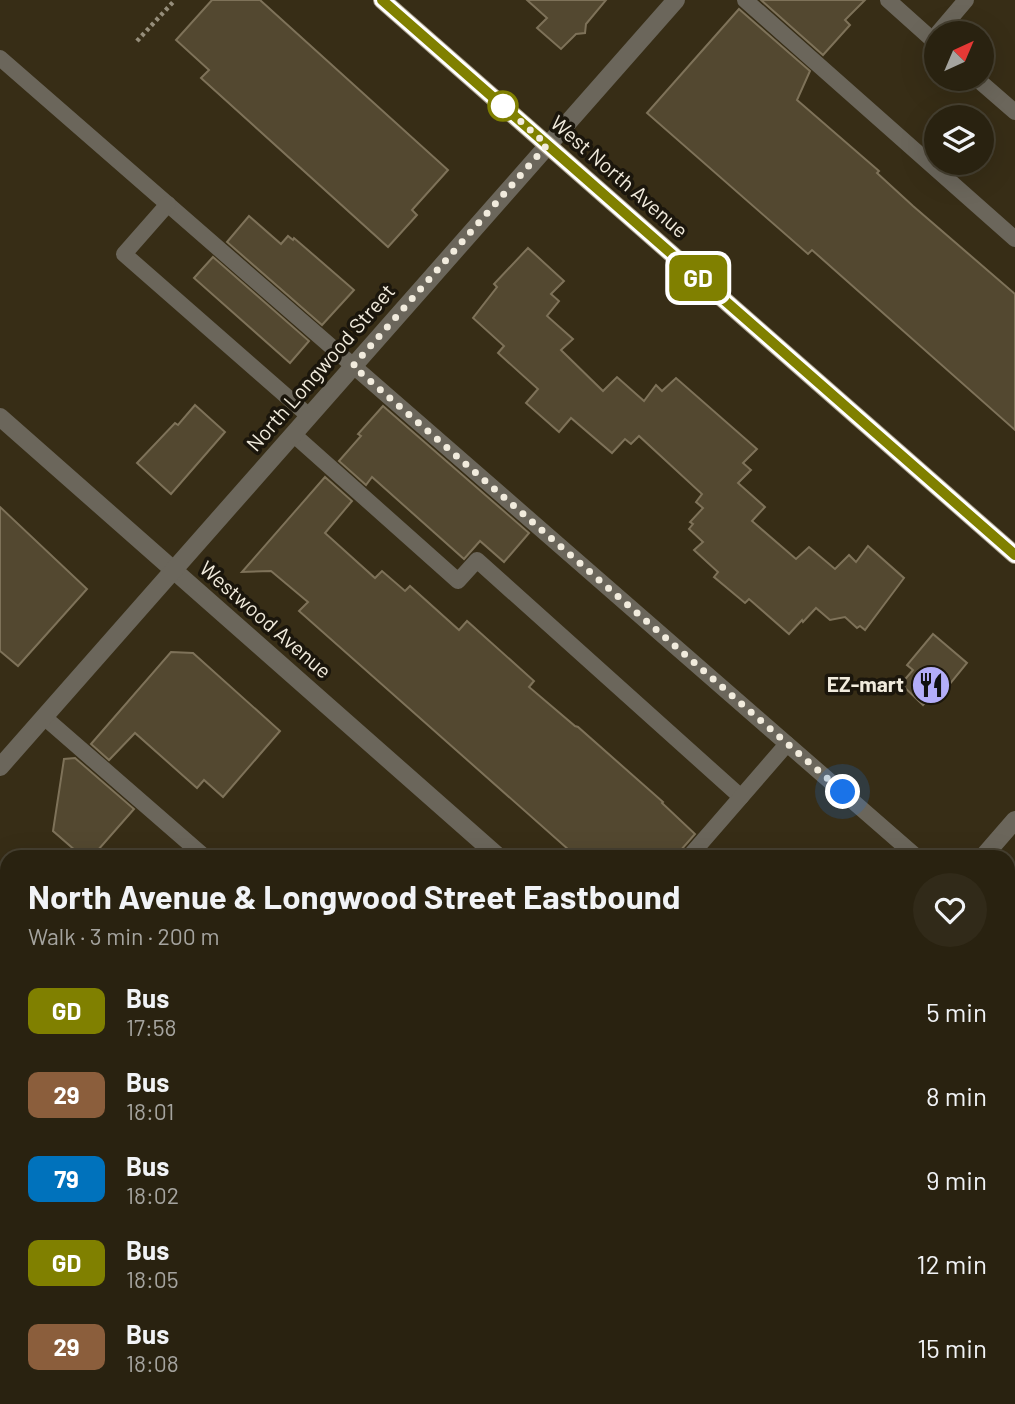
<!DOCTYPE html>
<html lang="en">
<head>
<meta charset="utf-8">
<style>
	body { margin:0; font-family:Barlow,sans-serif; background:#312a19; color:#f1f3f6; height:100vh; display:flex; flex-direction:column; font-size:26px; white-space:nowrap }
	* { box-sizing:border-box; margin:0 }
	p { font-size:23px; color:#a5a49f }
	.icon { flex:none; width:38px; height:38px; fill:none; stroke:currentColor; stroke-width:2; stroke-linecap:round; stroke-linejoin:round }
	.map { position:relative; flex:1; overflow:hidden }
	.drawer { position:absolute; left:0px; top:850px; width:1015px; height:555px; display:flex; flex-direction:column; background:#292210; border-radius:21px 21px 0 0; box-shadow:0 7px 28px #0002,0 0 0 2px #453f30 }
	.drawer>* { flex:none }
	.badge { padding:0 14px; border-radius:10px; font-size:24px; line-height:46px }
	.needle { width:46px; rotate:44deg }
	.tools { position:absolute; left:924px; top:21px; display:grid; gap:14px }
	.tools a { display:grid; place-items:center; width:70px; height:70px; border-radius:50%; background:#292210; box-shadow:0 7px 28px #0002,0 0 0 2px #453f30; font-size:35px }
	.you { position:absolute; width:35px; height:35px; margin:-18px; border:5px solid #fff; border-radius:50%; background:#1a73e8; box-shadow:0 0 0 10px #1a73e833 }
	.map>.badge { position:absolute; translate:-50% -50%; box-shadow:0 0 0 4px #fff }
	.round { display:grid; place-items:center; flex:none; width:74px; height:74px; border-radius:37px; background:#312a19 }
	.overview { display:flex; align-items:center; justify-content:space-between; height:119px; padding:0 28px }
	h1 { font-size:33px; font-weight:700; line-height:52px }
	ul { padding:0; list-style:none }
	li { display:flex; align-items:center; gap:21px; height:84px; padding:0 28px }
	li div { flex:1 }
	li b { display:block; font-size:26px }
	li em { font-style:normal }
	li .badge { min-width:77px; font-weight:700; text-align:center }
	.map>svg:first-child { display:block }
</style>
</head>
<body>
<div class="map">
<svg width="1015" height="1404" viewBox="0 0 1015 1404">
	<rect width="100%" height="100%" fill="#372d16"/>
	<g fill="#534830" stroke="#7e7259" stroke-width="2">
		<polygon points="212,0 260,0 448,170 412,210 417,215 388,247 201,78 209,70 176,40"/>
		<polygon points="527,0 606,0 586,24 585,33 576,34 561,49 537,28 547,18"/>
		<polygon points="761,0 865,0 845,20 850,25 823,55"/>
		<polygon points="739,9 810,71 797,100 879,171 877,173 913,206 1015,294 1015,430 812,250 808,254 647,113"/>
		<polygon points="249,216 281,244 288,236 293,240 294,238 354,290 322,325 227,242"/>
		<polygon points="528,248 564,281 551,294 559,301 547,316 573,339 561,350 603,391 617,377 644,401 656,385 662,391 676,378 757,449 743,463 751,470 738,483 765,507 752,521 796,559 809,547 835,569 849,555 856,562 868,546 904,578 865,630 860,626 857,628 845,617 830,620 816,608 803,622 802,620 789,634 749,599 745,603 714,577 718,572 694,550 703,542 689,529 693,524 690,522 703,508 696,502 702,494 639,436 631,444 625,439 612,453 571,418 559,432 526,403 538,389 498,353 504,346 473,318 497,287 494,284"/>
		<polygon points="213,257 309,341 290,363 194,278"/>
		<polygon points="195,405 225,432 171,494 137,463 175,423 178,425"/>
		<polygon points="383,406 529,533 504,562 480,541 464,559 372,477 366,485 339,461 361,436 358,434"/>
		<polygon points="325,477 352,501 325,533 375,578 382,571 405,591 410,586 459,630 467,621 534,681 529,687 575,726 578,727 663,802 662,803 695,834 680,851 678,858 578,858 299,611 308,602 271,571 242,572"/>
		<polygon points="0,507 87,589 18,666 0,651"/>
		<polygon points="933,634 967,663 940,696 935,691 923,705 901,684 913,670 907,665"/>
		<polygon points="171,652 193,653 280,731 223,797 204,780 197,788 135,733 109,760 91,744"/>
		<polygon points="75,758 134,809 91,858 84,858 53,831 64,759"/>
	</g>
	<g fill="none" stroke-linecap="round" stroke-linejoin="round">
		<g stroke="#968e7b" stroke-width="4.5" stroke-dasharray="3.5 3.5" stroke-linecap="butt">
			<polyline points="137,41 175,0"/>
			<polyline points="0,935 7,936"/>
		</g>
		<g stroke="#6b665b" stroke-width="16">
			<polyline points="745,0 1015,239"/>
			<polyline points="888,0 936,43"/>
			<polyline points="938,33 966,0"/>
			<polyline points="0,58 918,858"/>
			<polyline points="977,79 1015,112"/>
			<polyline points="168,204 124,254 309,416"/>
			<polyline points="293,434 458,581 477,560 741,797"/>
			<polyline points="44,717 206,858"/>
			<polyline points="688,858 787,744"/>
			<polyline points="1008,936 1015,942"/>
			<polyline points="1008,1158 1015,1150"/>
			<polyline points="847,1398 853,1404"/>
			<polyline points="772,1404 777,1398"/>
		</g>
		<g stroke="#6b665b" stroke-width="18">
			<polyline points="0,417 500,858"/>
			<polyline points="0,767 676,0"/>
			<polyline points="0,1134 7,1141"/>
			<polyline points="1008,1305 1015,1311"/>
			<polyline points="0,1367 7,1359"/>
			<polyline points="300,1398 307,1404"/>
		</g>
		<g stroke="#6b665b" stroke-width="18">
			<polyline points="982,858 1015,820"/>
			<polyline points="505,1404 510,1398"/>
		</g>
		<polyline stroke="#a69c86" stroke-width="18" points="382,0 1015,555"/>
	</g>
	<g fill="none" stroke-linecap="round" stroke-linejoin="round">
		<g stroke="#fff" stroke-width="16">
			<polyline id="line" points="382,0 1015,555"/>
		</g>
		<use href="#line" stroke="#808000" stroke-width="10"/>
		<polyline stroke="#f1ebdd" stroke-width="7" stroke-dasharray="0 12.6" points="503,106 498,101 547,145 353,366 843,792"/>
	</g>
	<defs>
		<g id="restaurant-disc" transform="scale(2.0125)"><circle r="9.5" fill="#b3adf9" stroke="#1b160c"/><path d="M-5-6h1v4h1v-4h1v4h1v-4h1v5L-1.5 .5V6h-2V.5L-5-1ZM5-6V6H3V1.5H1.5Q1.5-4 5-6Z" fill="#111"/></g>
	</defs>
	<g fill-rule="evenodd">
		<use href="#restaurant-disc" x="931" y="685"/>
	</g>
	<circle fill="#fff" stroke="#808000" stroke-width="3.5" cx="503" cy="106" r="14"/>
	<g text-anchor="middle" stroke-width="7" stroke-linejoin="round" paint-order="stroke">
		<g font-size="21" fill="#f1ebdd" stroke="#1b160c">
			<text transform="translate(619 177) rotate(41)" y="7">West North Avenue</text>
			<text transform="translate(321 368) rotate(-49)" y="7">North Longwood Street</text>
			<text transform="translate(265 620) rotate(41)" y="7">Westwood Avenue</text>
		</g>
		<g font-size="21" font-weight="bold" fill="#f1ebdd" stroke="#1b160c" text-anchor="end">
			<text x="904" y="692">EZ-mart</text>
		</g>
	</g>
</svg>
<div class="tools">
<a><svg class="needle" viewBox="-14 -14 28 28"><path d="M0-13l5 13h-10z" fill="#e53935"/><path d="M0 13l5-13h-10z" fill="#a5a49f"/></svg></a>
<a><svg class="icon" aria-label="layers" viewBox="0 0 24 24"><path d="M12 4l9 5-9 5-9-5zM3 14l9 5 9-5"/></svg></a>
</div>
<div class="you" style="left:843px;top:792px"></div>
<b class="badge" style="left:698px;top:278px;background:#808000;color:#fff">GD</b>
<section class="drawer">
<div class="overview"><div><h1>North Avenue &amp; Longwood Street Eastbound</h1><p>Walk · 3 min · 200 m</p></div><a class="round"><svg class="icon" aria-label="heart" viewBox="0 0 24 24"><path d="M12 20l-8-8c-3-5 5-10 8-4 3-6 11-1 8 4z"/></svg></a></div>
<ul>
<li><span class="badge" style="background:#808000;color:#fff">GD</span><div><b>Bus</b><p>17:58</p></div><em>5 min</em></li>
<li><span class="badge" style="background:#8b5e3c;color:#fff">29</span><div><b>Bus</b><p>18:01</p></div><em>8 min</em></li>
<li><span class="badge" style="background:#0072bc;color:#fff">79</span><div><b>Bus</b><p>18:02</p></div><em>9 min</em></li>
<li><span class="badge" style="background:#808000;color:#fff">GD</span><div><b>Bus</b><p>18:05</p></div><em>12 min</em></li>
<li><span class="badge" style="background:#8b5e3c;color:#fff">29</span><div><b>Bus</b><p>18:08</p></div><em>15 min</em></li>
</ul>
</section>
</div>
</body>
</html>
